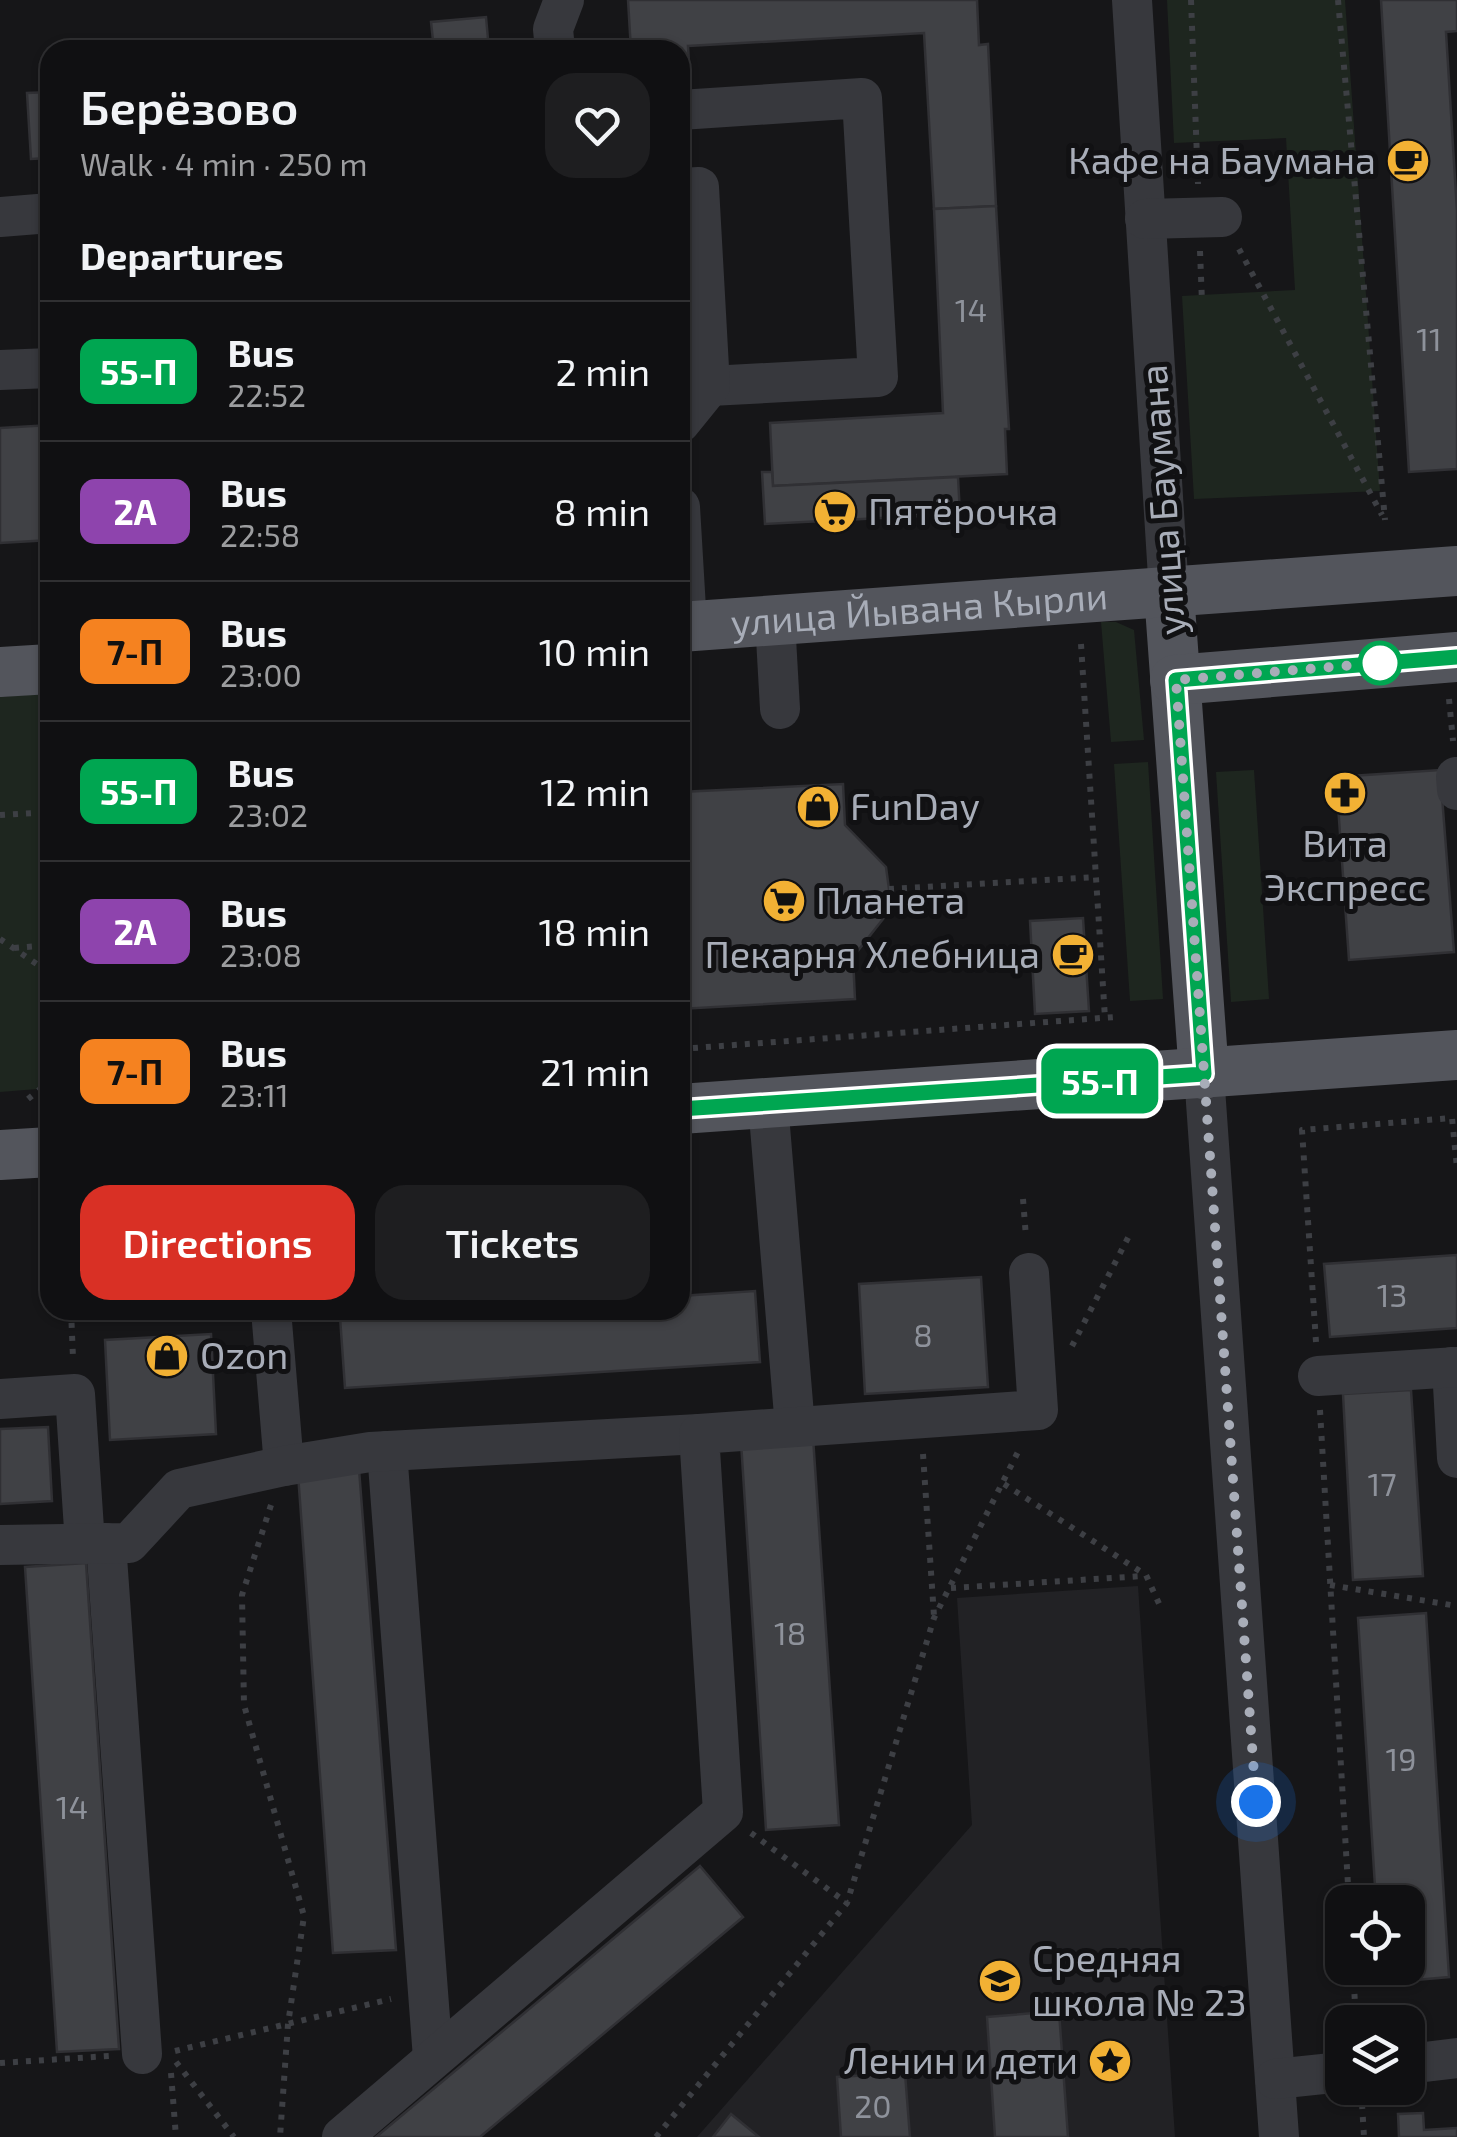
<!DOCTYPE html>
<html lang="en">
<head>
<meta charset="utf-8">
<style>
	body { margin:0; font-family:"Exo 2",sans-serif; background:#1e1e20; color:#f1f3f6; height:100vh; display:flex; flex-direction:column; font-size:38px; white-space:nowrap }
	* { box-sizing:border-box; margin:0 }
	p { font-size:32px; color:#9c9d9f }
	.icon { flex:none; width:55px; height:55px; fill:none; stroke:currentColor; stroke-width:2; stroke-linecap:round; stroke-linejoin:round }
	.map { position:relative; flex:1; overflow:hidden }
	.drawer { position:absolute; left:40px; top:40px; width:650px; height:1280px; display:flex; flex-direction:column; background:#101012; border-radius:30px; box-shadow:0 2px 8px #0004,0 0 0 2px #303032 }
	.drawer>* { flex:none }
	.badge { padding:0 20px; border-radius:15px; font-size:35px; line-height:65px }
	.tools { position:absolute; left:1325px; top:1885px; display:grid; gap:20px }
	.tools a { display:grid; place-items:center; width:100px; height:100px; border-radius:20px; background:#101012; box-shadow:0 2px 8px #0004,0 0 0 2px #303032; font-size:50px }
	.you { position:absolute; width:50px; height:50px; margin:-25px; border:8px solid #fff; border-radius:50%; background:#1a73e8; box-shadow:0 0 0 15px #1a73e833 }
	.map>.badge { position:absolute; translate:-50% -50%; box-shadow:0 0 0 5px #fff }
	h2 { padding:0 40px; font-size:38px; line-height:90px }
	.round { display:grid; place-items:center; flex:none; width:105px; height:105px; border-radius:30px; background:#1e1e20 }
	.head { display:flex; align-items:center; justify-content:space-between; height:170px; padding:0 40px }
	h1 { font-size:48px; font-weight:600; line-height:75px }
	.primary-button { display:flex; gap:20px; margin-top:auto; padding:20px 40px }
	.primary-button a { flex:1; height:115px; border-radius:30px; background:#d93025; color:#fff; font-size:40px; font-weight:600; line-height:115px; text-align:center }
	.primary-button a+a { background:#1e1e20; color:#f1f3f6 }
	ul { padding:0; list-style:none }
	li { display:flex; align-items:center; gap:30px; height:140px; padding:0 40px; border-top:2px solid #303032 }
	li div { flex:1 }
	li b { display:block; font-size:38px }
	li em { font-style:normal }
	li .badge { min-width:110px; font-weight:700; text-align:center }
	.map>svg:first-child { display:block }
</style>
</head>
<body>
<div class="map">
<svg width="1457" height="2137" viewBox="0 0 1457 2137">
	<rect width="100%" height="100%" fill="#161618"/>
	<polygon fill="#222225" points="1138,1586 1175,2137 697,2137 972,1825 957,1598"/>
	<g fill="#1e261f">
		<polygon points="1167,0 1345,0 1380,491 1194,499 1182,296 1295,290 1286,138 1174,143"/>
		<polygon points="1101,622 1116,622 1134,630 1144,740 1111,742"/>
		<polygon points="50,693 50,1088 0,1092 0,697"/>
		<polygon points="1148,762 1163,999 1130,1001 1114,764"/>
		<polygon points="1254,770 1269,999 1231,1002 1216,772"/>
	</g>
	<g fill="#404145" stroke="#303034" stroke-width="2.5">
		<polygon points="628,0 977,0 979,45 988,44 996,206 934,209 924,33 688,46 689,63 680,63 680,50 631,50"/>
		<polygon points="1381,0 1457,0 1457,31 1446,32 1457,211 1457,469 1409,472"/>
		<polygon points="486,17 489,50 434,50 431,22"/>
		<polygon points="50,92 50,158 31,159 27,93"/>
		<polygon points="996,206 1009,429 1005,429 1007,474 773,486 770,423 943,413 934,209"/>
		<polygon points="50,425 50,540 0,543 0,428"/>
		<polygon points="762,472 772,472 773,486 958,477 960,514 765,524"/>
		<polygon points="1440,770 1454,952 1349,960 1336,777"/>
		<polygon points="843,784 845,825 886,867 889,889 887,914 853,957 855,999 680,1009 680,792"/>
		<polygon points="1083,918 1089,1011 1035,1014 1030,921"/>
		<polygon points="1457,1255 1457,1328 1330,1337 1324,1264"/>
		<polygon points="981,1277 988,1387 865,1394 859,1284"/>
		<polygon points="755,1291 760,1362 345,1388 340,1317 458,1310 680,1310 680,1296"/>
		<polygon points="211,1334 216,1434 110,1440 105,1340"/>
		<polygon points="1411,1390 1423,1576 1353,1580 1343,1394"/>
		<polygon points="48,1427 52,1501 0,1504 0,1429"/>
		<polygon points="813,1437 839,1825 766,1830 741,1442"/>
		<polygon points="359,1469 396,1950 333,1953 298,1474"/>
		<polygon points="86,1563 119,2049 57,2052 25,1567"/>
		<polygon points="1426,1613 1449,1977 1382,1983 1381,1968 1408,1968 1408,1902 1376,1902 1358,1618"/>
		<polygon points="700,1866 743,1917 480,2137 376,2137"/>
		<polygon points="1059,2011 1068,2137 995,2137 987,2017"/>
		<polygon points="905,2073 910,2137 841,2137 837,2077"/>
		<polygon points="1423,2113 1424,2130 1457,2128 1457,2137 1399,2137 1398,2114"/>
		<polygon points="731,2114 759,2137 713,2137"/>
	</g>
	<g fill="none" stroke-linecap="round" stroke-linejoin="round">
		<g stroke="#3d3f44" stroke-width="6" stroke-dasharray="5 8" stroke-linecap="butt">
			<polyline points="1191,0 1198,184"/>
			<polyline points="1338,0 1385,520"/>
			<polyline points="1239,249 1382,515"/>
			<polyline points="1200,251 1202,302"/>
			<polyline points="1081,644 1105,1018"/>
			<polyline points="1449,699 1453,741"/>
			<polyline points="0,815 50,812"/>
			<polyline points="889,889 1096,877"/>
			<polyline points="0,939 50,973"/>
			<polyline points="14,948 50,945"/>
			<polyline points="680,1049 1115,1017"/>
			<polyline points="28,1099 50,1081"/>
			<polyline points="1023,1199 1026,1237"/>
			<polyline points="71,1310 73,1358"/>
			<polyline points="1316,1342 1302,1130 1452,1118 1457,1168"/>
			<polyline points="1072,1346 1131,1232"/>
			<polyline points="1320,1410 1349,1902"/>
			<polyline points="923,1454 934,1616"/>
			<polyline points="1004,1484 1146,1575 1161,1608"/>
			<polyline points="271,1505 242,1595 244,1705 304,1916 288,2024 280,2137"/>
			<polyline points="1330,1585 1457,1606"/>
			<polyline points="951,1588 1143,1576"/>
			<polyline points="751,1833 847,1903"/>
			<polyline points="1353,1968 1356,2022"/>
			<polyline points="175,2051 391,1999"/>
			<polyline points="176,2062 234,2137"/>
			<polyline points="0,2063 109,2056"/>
			<polyline points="171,2073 176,2137"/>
			<polyline points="1362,2104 1364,2137"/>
			<polyline points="656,2137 847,1903 934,1618 1021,1446"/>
		</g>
		<g stroke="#37383d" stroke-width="40">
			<polyline points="1132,0 1169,593"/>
			<polyline points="555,50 553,29 564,0"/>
			<polyline points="680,110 862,98 878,377 710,386"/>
			<polyline points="680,188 699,187 710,386 680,423"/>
			<polyline points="0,217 50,213"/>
			<polyline points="1145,219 1222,217"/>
			<polyline points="0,370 50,368"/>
			<polyline points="680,507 687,626"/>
			<polyline points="775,620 780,709"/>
			<polyline points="1456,777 1457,790"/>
			<polyline points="1204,1074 1279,2137"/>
			<polyline points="768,1103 795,1427"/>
			<polyline points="271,1310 284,1466"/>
			<polyline points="1452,1367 1457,1458"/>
			<polyline points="1318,1376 1457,1367"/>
			<polyline points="0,1399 75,1394 85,1544"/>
			<polyline points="387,1451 433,2058"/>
			<polyline points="106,1543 142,2054"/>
			<polyline points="0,1545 129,1543 179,1489 284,1466 370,1452 699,1434"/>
			<polyline points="1408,2064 1457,2058"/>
			<polyline points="1275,2079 1342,2072"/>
			<polyline points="342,2137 723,1812 699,1434 1038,1410 1029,1273"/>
		</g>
		<g stroke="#53555c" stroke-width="50">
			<polyline points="1169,593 1204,1074"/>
			<path id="s1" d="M680,627L1457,571"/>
			<polyline points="0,672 50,669"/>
			<polyline points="1175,680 1457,657"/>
			<polyline points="680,1109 1457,1055"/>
			<polyline points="0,1155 50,1152"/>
		</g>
	</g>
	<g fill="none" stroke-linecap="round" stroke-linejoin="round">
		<g stroke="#fff" stroke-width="22">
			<polyline id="line" points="680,1109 1204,1074 1176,680 1457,657"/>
		</g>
		<use href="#line" stroke="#00a651" stroke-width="15"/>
		<polyline stroke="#a8adb8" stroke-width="10" stroke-dasharray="0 18" points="1256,1802 1176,680 1380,663"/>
	</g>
	<defs>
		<g id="cafe-disc" transform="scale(2.25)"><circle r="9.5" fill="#f2b134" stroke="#111113"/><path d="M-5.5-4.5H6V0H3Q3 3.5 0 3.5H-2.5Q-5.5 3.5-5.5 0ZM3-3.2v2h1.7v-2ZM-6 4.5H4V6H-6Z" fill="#111"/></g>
		<g id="supermarket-disc" transform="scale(2.25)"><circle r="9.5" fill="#f2b134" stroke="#111113"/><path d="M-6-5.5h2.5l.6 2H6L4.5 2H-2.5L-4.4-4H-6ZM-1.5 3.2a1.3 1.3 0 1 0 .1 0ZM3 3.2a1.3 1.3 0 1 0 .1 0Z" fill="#111"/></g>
		<g id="pharmacy-disc" transform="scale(2.25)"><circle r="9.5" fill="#f2b134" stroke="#111113"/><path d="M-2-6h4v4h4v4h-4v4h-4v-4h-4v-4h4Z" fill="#111"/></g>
		<g id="shop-disc" transform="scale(2.25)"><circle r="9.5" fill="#f2b134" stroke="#111113"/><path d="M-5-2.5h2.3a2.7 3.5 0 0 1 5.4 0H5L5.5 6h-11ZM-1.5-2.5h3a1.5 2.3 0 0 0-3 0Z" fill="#111"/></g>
		<g id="school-disc" transform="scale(2.25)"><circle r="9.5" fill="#f2b134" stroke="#111113"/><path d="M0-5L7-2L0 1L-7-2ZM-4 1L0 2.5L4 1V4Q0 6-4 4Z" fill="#111"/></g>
		<g id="sight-disc" transform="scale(2.25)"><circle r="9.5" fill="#f2b134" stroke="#111113"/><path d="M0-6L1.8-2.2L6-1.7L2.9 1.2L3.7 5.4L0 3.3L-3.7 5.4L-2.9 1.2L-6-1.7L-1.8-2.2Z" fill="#111"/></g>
	</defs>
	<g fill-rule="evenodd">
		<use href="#cafe-disc" x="1408" y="161"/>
		<use href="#supermarket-disc" x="835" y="512"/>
		<use href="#pharmacy-disc" x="1345" y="793"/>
		<use href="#shop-disc" x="818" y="807"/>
		<use href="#supermarket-disc" x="784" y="901"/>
		<use href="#cafe-disc" x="1073" y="955"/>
		<use href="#shop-disc" x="167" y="1356"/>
		<use href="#school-disc" x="1000" y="1981"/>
		<use href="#sight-disc" x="1110" y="2061"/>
	</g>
	<circle fill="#fff" stroke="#00a651" stroke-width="5" cx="1380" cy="663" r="20"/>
	<g text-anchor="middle" stroke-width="10" stroke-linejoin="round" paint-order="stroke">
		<g font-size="32" fill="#8e929b">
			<text x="971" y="322">14</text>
			<text x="1429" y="351">11</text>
			<text x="1392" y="1307">13</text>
			<text x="923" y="1347">8</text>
			<text x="1382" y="1496">17</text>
			<text x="790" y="1645">18</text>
			<text x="1401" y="1771">19</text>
			<text x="72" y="1819">14</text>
			<text x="873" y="2118">20</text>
		</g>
		<g font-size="38" fill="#a8adb8" stroke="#111113" text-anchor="start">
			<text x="1376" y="174" text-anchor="end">Кафе на Баумана</text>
			<text x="868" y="525">Пятёрочка</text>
			<text x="850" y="820">FunDay</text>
			<text x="1345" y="857" text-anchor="middle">Вита<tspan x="1345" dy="44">Экспресс</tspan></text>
			<text x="816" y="914">Планета</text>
			<text x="1040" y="968" text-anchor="end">Пекарня Хлебница</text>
			<text x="200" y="1369">Ozon</text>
			<text x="1032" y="1972">Средняя<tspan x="1032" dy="44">школа № 23</tspan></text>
			<text x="1078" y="2074" text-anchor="end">Ленин и дети</text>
		</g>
		<g font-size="38" fill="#a8adb8" stroke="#111113">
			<text transform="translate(1163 500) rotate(-94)" y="13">улица Баумана</text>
			<text dy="13" stroke="none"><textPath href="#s1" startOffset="240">улица Йывана Кырли</textPath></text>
		</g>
	</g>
</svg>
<div class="tools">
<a><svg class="icon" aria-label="locate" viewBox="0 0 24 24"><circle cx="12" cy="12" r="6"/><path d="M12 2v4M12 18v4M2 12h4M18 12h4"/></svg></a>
<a><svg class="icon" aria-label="layers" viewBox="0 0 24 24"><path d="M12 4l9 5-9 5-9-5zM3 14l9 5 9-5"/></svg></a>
</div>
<div class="you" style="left:1256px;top:1802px"></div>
<b class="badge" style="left:1100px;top:1081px;background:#00a651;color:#fff">55-П</b>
<section class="drawer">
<div class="head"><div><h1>Берёзово</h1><p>Walk · 4 min · 250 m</p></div><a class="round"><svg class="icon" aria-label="heart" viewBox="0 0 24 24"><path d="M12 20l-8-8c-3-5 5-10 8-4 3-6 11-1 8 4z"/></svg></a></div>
<h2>Departures</h2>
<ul>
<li><span class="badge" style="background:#00a651;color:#fff">55-П</span><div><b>Bus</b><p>22:52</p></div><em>2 min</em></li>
<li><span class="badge" style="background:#8e44ad;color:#fff">2А</span><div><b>Bus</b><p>22:58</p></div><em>8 min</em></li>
<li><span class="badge" style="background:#f58220;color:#111">7-П</span><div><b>Bus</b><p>23:00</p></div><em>10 min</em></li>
<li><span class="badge" style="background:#00a651;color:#fff">55-П</span><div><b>Bus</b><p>23:02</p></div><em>12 min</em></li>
<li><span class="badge" style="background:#8e44ad;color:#fff">2А</span><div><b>Bus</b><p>23:08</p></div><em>18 min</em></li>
<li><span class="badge" style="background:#f58220;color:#111">7-П</span><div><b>Bus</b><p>23:11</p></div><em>21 min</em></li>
</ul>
<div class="primary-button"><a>Directions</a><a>Tickets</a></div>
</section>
</div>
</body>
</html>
